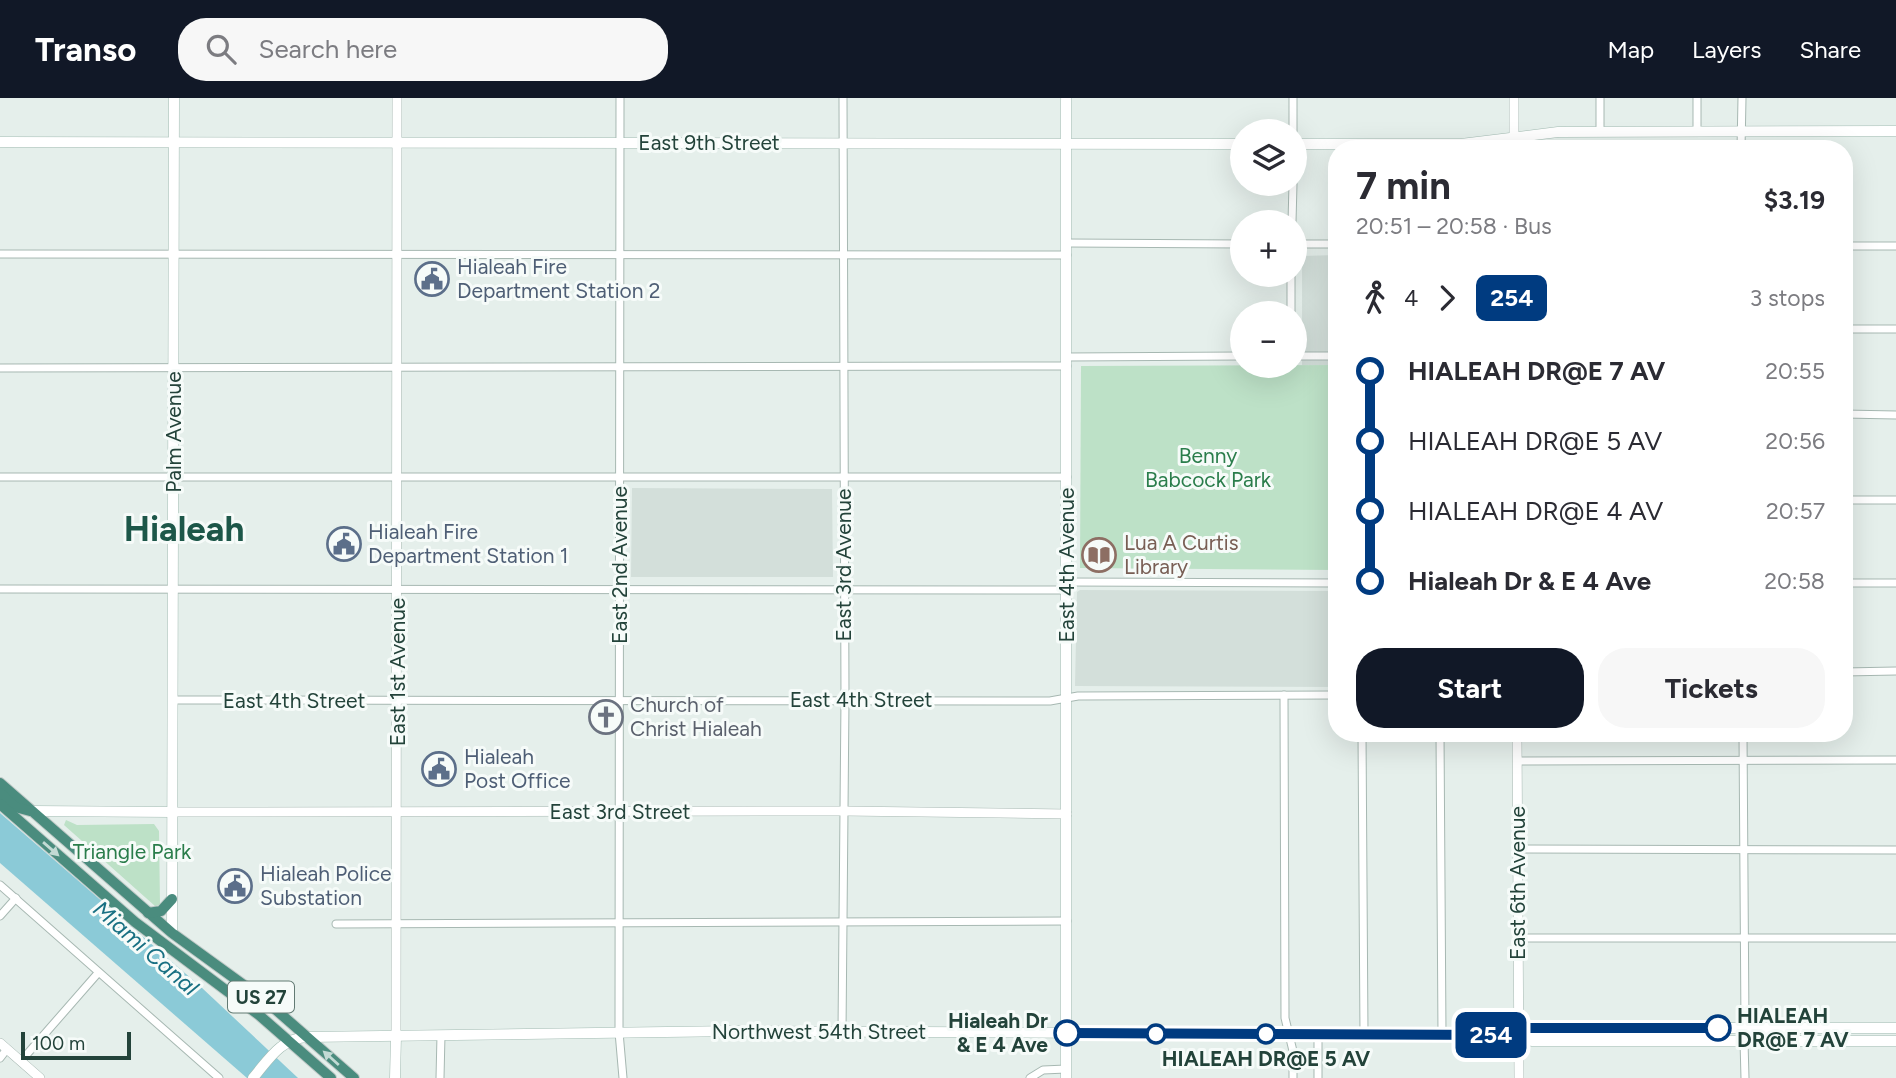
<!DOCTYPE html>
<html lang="en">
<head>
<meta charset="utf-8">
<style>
	body { margin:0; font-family:Figtree,sans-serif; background:#f7f7f7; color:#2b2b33; height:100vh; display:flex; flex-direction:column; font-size:26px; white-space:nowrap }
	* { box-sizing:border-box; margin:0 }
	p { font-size:23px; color:#7c7c81 }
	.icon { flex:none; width:38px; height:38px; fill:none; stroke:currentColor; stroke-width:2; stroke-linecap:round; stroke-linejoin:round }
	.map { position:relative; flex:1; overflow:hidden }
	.panel { position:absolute; left:1328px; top:42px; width:525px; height:602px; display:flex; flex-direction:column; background:#fff; border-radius:28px; box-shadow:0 7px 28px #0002 }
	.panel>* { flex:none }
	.badge { padding:0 14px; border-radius:10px; font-size:24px; line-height:46px }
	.tools { position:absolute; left:1230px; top:21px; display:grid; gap:14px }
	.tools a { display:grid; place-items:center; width:77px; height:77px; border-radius:50%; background:#fff; box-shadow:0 7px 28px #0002; font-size:35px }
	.scale { position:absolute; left:21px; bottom:18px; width:110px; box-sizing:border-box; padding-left:7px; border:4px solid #23433a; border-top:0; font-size:19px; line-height:24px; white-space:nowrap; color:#23433a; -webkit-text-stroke:5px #f6fbf9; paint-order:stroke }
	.map>.badge { position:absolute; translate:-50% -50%; box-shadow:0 0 0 4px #fff }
	.legs { display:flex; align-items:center; gap:10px; height:77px; padding:0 28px; font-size:23px }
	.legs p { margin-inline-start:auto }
	.headline { display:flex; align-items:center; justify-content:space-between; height:119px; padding:0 28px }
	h1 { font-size:38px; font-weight:700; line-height:52px }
	.action { display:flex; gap:14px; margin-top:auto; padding:14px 28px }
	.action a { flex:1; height:80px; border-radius:28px; background:#111827; color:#fff; font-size:28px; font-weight:700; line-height:80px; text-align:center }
	.action a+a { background:#f7f7f7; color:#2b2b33 }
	ul { padding:0 28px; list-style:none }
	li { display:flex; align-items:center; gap:24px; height:70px; font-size:26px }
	li i { display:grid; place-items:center; width:10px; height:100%; margin:0 9px; background:currentColor }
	li i::after { content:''; width:18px; height:18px; margin:-9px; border:5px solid; border-radius:50%; background:#fff }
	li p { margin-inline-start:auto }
	li:first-child i { background:linear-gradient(#0000 50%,currentColor 0) }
	li:last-child i { background:linear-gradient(currentColor 50%,#0000 0) }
	header { display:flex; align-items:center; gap:42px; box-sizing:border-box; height:98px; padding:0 35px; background:#111827; color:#fff }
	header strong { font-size:33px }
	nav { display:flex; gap:38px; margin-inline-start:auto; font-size:24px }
	.search { width:490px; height:63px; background:#f7f7f7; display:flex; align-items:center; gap:18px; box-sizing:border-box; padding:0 24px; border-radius:28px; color:#7c7c81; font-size:26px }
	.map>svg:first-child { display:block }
</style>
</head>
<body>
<header>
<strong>Transo</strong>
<div class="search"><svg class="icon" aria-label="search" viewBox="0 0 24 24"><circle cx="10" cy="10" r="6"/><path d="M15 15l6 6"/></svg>Search here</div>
<nav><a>Map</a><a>Layers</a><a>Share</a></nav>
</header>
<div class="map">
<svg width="1896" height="980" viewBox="0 0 1896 980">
	<rect width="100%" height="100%" fill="#e5efeb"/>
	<g fill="#d3dfda">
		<polygon points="1337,157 1337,267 1302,267 1302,158"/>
		<polygon points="632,390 832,391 833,479 631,479"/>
		<polygon points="1080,492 1337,493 1337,589 1075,588 1077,494"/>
	</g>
	<g fill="#bde1c7">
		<polygon points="1337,267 1337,472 1080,470 1081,268"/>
		<polygon points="66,722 77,727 154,726 159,733 160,807 155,808 64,727"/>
	</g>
	<polygon fill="#8bcad7" points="0,715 201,889 298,980 247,980 0,765"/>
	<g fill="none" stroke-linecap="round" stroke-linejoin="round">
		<g stroke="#a7b8b2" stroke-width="9">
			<g id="minor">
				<polyline points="620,0 619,934 623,980"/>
				<polyline points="1293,0 1293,33"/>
				<polyline points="1697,0 1697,33"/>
				<polyline points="1600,34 1600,0"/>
				<polyline points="1741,51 1742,0"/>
				<polyline points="1292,124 1293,86"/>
				<polyline points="1067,145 1242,146"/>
				<polyline points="1295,146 1337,146"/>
				<polyline points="1844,148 1896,148"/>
				<polyline points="0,156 1067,157"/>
				<polyline points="1291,215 1291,177"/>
				<polyline points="1844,231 1896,231"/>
				<polyline points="1295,258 1337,258"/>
				<polyline points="1067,259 1242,258"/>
				<polyline points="0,270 1067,268"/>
				<polyline points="1844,316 1896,317"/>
				<polyline points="0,379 1067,379"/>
				<polyline points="1844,402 1896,402"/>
				<polyline points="1066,484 1337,485"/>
				<polyline points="1844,485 1896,485"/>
				<polyline points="0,491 1067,492"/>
				<polyline points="1844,574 1896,573"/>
				<polyline points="1284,597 1285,920 1293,953 1293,980"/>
				<polyline points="174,602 1050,603 1078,598 1337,597"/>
				<polyline points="1362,635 1364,936"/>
				<polyline points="1440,635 1442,937"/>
				<polyline points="1743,635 1745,930"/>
				<polyline points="1517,663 1896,662"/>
				<polyline points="1518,751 1896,752"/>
				<polyline points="0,787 219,980"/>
				<polyline points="0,818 16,800"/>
				<polyline points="336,826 1067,823"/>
				<polyline points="1518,840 1896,840"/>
				<polyline points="842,934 845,601 843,0"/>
				<polyline points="1318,936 1318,980"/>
				<polyline points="1744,943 1745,980"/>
				<polyline points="0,960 7,951"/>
				<polyline points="21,963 98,875"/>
				<polyline points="440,980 441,937"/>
				<polyline points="1030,980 1043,972 1066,971"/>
			</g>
		</g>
		<g stroke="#a7b8b2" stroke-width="10">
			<g id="tertiary">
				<polyline points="1514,0 1514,51"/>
				<polyline points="1517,635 1519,980"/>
				<polyline points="173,714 844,713 1067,716"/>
				<polyline points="396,938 397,0"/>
				<polyline points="0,945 40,980"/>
			</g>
		</g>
		<g stroke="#a3bcb3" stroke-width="11">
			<g id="secondary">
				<polyline points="0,44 1242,46"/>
				<polyline points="1295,46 1461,46 1558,34 1896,33"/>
				<polyline points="32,713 173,714"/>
				<polyline points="172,835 174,0"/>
				<polyline points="1518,934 1532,943 1896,943"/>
				<path d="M253,980C269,961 281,940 308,939L736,933L1500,937L1529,930H1896"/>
				<polyline points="395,980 396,938"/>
				<polyline points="1066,980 1066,0"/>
			</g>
		</g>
		<g stroke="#c1cac8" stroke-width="12">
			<g id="trunk">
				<polyline points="0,685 172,835 267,904 354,980"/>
				<polyline points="0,695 15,709 30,713"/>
				<polyline points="0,706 135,824 259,917 331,980"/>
				<polyline points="148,815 161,813 172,801"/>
			</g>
		</g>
		<use href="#minor" stroke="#fff" stroke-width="7"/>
		<use href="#tertiary" stroke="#fff" stroke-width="9"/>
		<use href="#secondary" stroke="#fff" stroke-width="10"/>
		<use href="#trunk" stroke="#4a8c7e" stroke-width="10"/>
	</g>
	<defs><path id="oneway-solid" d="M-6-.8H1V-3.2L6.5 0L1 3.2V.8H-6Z" transform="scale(1.75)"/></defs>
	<g fill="#c2dad4">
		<use href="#oneway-solid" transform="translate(51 751) rotate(41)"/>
		<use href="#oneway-solid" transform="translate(331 960) rotate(-138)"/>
	</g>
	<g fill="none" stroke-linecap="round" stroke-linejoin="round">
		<g stroke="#fff" stroke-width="16">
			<polyline id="line-1" points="1067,935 1500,937 1529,930 1718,930"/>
		</g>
		<use href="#line-1" stroke="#003b80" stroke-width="10"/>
	</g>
	<defs>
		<g id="civic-ring" transform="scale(1.75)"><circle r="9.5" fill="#f6fbf9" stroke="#5c6f8a" stroke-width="1.5"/><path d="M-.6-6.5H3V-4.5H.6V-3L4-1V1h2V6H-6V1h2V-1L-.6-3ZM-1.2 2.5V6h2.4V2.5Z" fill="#5c6f8a"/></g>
		<g id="library-ring" transform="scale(1.75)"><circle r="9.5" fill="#f6fbf9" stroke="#8d6e63" stroke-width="1.5"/><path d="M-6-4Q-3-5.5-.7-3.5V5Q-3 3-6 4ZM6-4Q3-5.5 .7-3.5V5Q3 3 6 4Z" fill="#8d6e63"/></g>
		<g id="church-ring" transform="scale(1.75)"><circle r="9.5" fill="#f6fbf9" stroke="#6b7280" stroke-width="1.5"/><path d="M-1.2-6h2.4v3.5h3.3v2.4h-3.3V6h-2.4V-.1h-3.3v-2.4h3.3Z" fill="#6b7280"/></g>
	</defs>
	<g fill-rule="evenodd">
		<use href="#civic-ring" x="432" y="181"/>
		<use href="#civic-ring" x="344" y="446"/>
		<use href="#library-ring" x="1099" y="457"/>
		<use href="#church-ring" x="606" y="619"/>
		<use href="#civic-ring" x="439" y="671"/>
		<use href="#civic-ring" x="235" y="788"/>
	</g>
	<g fill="#fff" stroke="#003b80" stroke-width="3.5">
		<circle cx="1718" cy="930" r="12"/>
		<circle cx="1067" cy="935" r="12"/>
		<circle cx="1156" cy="936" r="9"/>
		<circle cx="1266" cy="936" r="9"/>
	</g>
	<g text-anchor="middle" stroke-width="6" stroke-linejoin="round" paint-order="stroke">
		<rect fill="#f6fbf9" stroke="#627a73" stroke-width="2" x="228" y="883.5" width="66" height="31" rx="5"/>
		<g font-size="19" font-weight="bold" fill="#23433a">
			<text x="261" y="906">US 27</text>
		</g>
		<g font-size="21" fill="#23433a" stroke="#f6fbf9">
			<text x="709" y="52">East 9th Street</text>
			<text transform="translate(174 334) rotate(-90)" y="7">Palm Avenue</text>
			<text transform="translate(620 467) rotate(-90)" y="7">East 2nd Avenue</text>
			<text transform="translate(844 467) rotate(-90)" y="7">East 3rd Avenue</text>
			<text transform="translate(1067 467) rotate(-90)" y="7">East 4th Avenue</text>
			<text transform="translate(398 574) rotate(-90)" y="7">East 1st Avenue</text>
			<text x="861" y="609">East 4th Street</text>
			<text x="294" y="610">East 4th Street</text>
			<text x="620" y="721">East 3rd Street</text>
			<text transform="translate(1518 785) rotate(-90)" y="7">East 6th Avenue</text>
			<text x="819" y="941">Northwest 54th Street</text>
		</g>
		<g font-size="21" fill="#4e5e75" stroke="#f6fbf9" text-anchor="start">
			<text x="457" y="176">Hialeah Fire<tspan x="457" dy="24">Department Station 2</tspan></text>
			<text x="368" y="441">Hialeah Fire<tspan x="368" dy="24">Department Station 1</tspan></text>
			<text x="464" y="666">Hialeah<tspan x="464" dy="24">Post Office</tspan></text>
			<text x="260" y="783">Hialeah Police<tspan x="260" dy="24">Substation</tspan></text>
		</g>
		<g font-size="21" fill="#2a7d4b" stroke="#f6fbf9">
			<text x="1208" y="365">Benny<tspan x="1208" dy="24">Babcock Park</tspan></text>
			<text x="132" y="761">Triangle Park</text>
		</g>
		<g font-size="21" fill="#785e54" stroke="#f6fbf9" text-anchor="start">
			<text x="1124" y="452">Lua A Curtis<tspan x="1124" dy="24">Library</tspan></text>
		</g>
		<g font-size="21" fill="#5b616d" stroke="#f6fbf9" text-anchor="start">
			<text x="630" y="614">Church of<tspan x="630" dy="24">Christ Hialeah</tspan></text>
		</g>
		<g font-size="21" font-weight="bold" fill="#23433a" stroke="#f6fbf9" text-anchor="start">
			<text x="1737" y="925">HIALEAH<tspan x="1737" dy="24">DR@E 7 AV</tspan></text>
			<text x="1048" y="930" text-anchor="end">Hialeah Dr<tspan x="1048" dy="24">&amp; E 4 Ave</tspan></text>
			<text x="1266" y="968" text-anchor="middle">HIALEAH DR@E 5 AV</text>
		</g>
		<g font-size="23" font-style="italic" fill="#187083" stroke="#f6fbf9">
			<text transform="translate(146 850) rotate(41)" y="8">Miami Canal</text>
		</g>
		<g font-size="35" font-weight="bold" fill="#1d5749" stroke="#f6fbf9">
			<text x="184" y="443">Hialeah</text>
		</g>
	</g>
</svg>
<div class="tools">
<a><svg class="icon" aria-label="layers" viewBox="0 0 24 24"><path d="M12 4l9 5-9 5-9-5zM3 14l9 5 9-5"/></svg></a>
<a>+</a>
<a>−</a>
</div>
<div class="scale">100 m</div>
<b class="badge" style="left:1491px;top:937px;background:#003b80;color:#fff">254</b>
<section class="panel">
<div class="headline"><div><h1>7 min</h1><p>20:51 – 20:58 · Bus</p></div><b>$3.19</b></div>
<div class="legs"><svg class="icon" aria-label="walk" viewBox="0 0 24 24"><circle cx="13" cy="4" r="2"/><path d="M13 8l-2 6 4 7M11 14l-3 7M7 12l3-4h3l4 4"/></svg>4<svg class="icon" aria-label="forward" viewBox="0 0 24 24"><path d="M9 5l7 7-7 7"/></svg><b class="badge" style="background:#003b80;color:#fff">254</b><p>3 stops</p></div>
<ul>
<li><i style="color:#003b80"></i><b>HIALEAH DR@E 7 AV</b><p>20:55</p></li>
<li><i style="color:#003b80"></i><span>HIALEAH DR@E 5 AV</span><p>20:56</p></li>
<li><i style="color:#003b80"></i><span>HIALEAH DR@E 4 AV</span><p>20:57</p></li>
<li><i style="color:#003b80"></i><b>Hialeah Dr &amp; E 4 Ave</b><p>20:58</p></li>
</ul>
<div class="action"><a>Start</a><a>Tickets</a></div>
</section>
</div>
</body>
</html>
